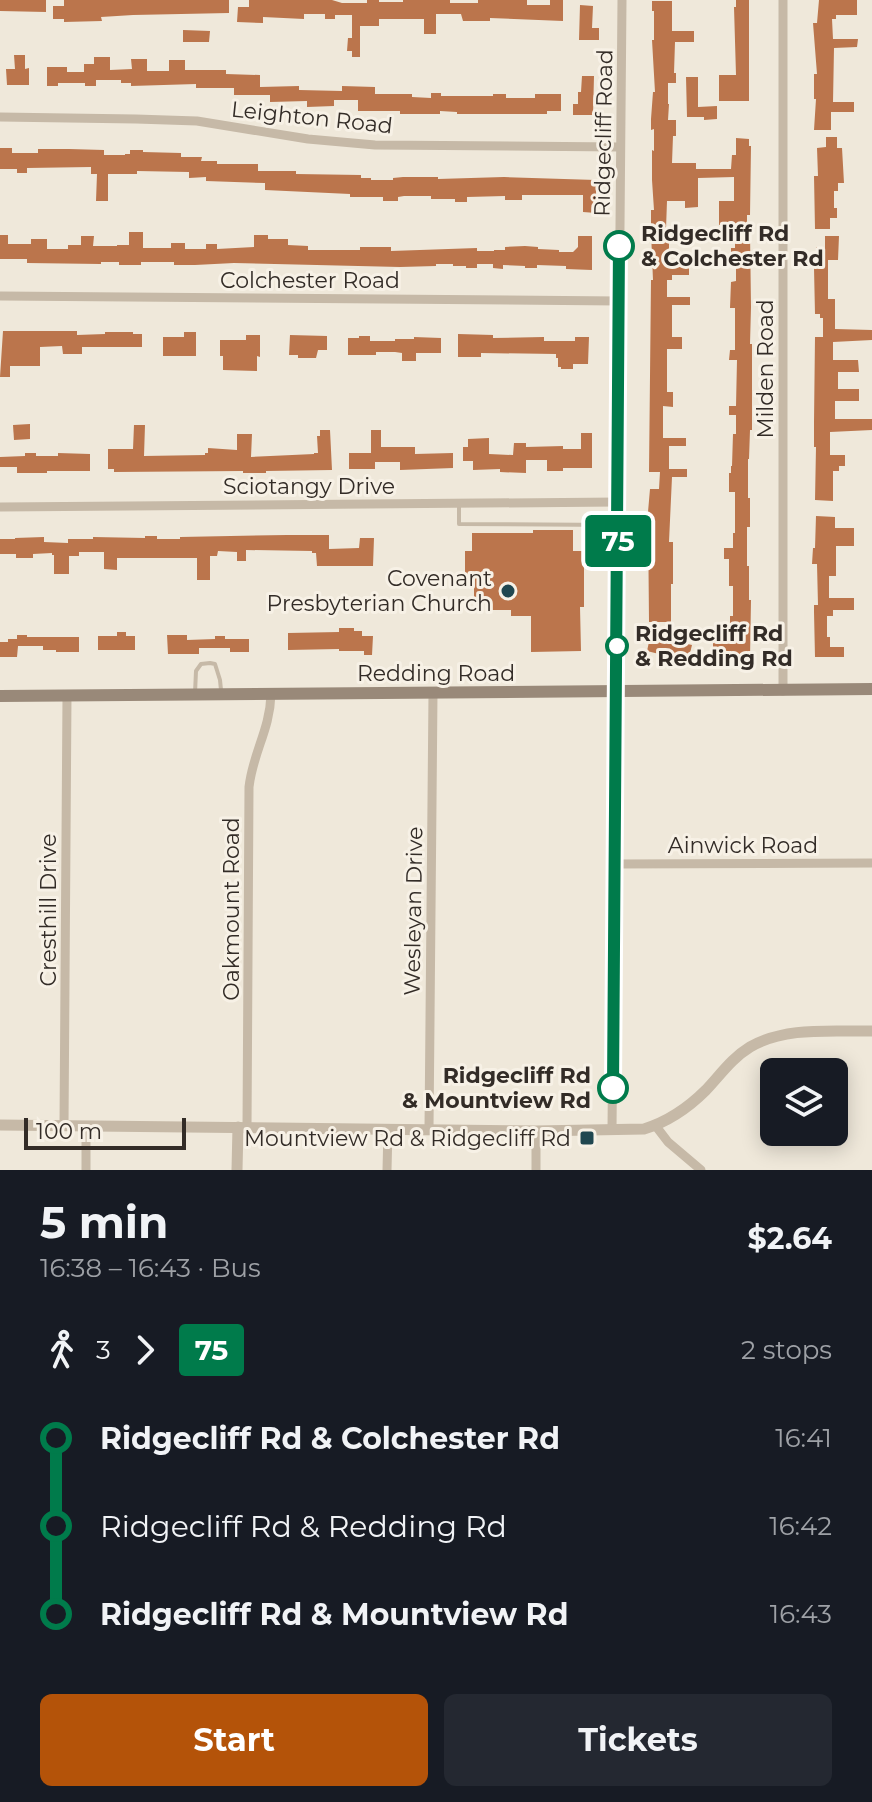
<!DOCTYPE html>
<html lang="en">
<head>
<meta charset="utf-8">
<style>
	body { margin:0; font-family:Montserrat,sans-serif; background:#242831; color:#f1f3f6; height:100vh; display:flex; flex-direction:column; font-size:30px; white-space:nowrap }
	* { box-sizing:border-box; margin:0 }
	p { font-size:26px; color:#9ea1a6 }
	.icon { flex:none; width:44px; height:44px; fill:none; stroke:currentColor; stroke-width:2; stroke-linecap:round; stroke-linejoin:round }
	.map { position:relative; height:1170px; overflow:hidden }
	.details { display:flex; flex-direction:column; background:#171b24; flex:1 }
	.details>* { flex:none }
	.badge { padding:0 16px; border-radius:6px; font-size:28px; line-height:52px }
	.tools { position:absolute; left:760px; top:1058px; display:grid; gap:16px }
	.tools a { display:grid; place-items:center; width:88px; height:88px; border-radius:12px; background:#171b24; box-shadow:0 4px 20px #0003; font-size:40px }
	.scale { position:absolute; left:24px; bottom:20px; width:162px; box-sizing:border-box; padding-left:8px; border:4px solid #332c27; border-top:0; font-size:22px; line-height:28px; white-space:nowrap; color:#332c27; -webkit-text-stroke:6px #f7f1e6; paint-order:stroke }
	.map>.badge { position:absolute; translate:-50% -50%; box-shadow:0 0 0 4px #fff }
	.legs { display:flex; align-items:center; gap:12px; height:88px; padding:0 40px; font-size:26px }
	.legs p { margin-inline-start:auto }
	.headline { display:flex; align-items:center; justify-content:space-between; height:136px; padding:0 40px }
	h1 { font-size:44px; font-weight:700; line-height:60px }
	.action { display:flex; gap:16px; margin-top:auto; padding:16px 40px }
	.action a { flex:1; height:92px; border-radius:12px; background:#b45309; color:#fff; font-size:32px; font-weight:700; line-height:92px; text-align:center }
	.action a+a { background:#242831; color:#f1f3f6 }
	ul { padding:0 40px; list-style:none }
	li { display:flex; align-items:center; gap:28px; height:88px; font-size:30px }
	li i { display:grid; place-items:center; width:12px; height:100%; margin:0 10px; background:currentColor }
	li i::after { content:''; width:20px; height:20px; margin:-10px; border:6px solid; border-radius:50%; background:#171b24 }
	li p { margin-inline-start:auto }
	li:first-child i { background:linear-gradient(#0000 50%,currentColor 0) }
	li:last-child i { background:linear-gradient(currentColor 50%,#0000 0) }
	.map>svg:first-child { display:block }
</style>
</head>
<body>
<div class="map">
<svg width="872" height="1170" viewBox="0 0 872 1170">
	<rect width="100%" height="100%" fill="#efe8da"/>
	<g fill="#bb754c">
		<polygon points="0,0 46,0 46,12 0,11"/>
		<polygon points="64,0 229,0 229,13 133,15 101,17 102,21 64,22 64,19 53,19 53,6 64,6"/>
		<polygon points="249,0 332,0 342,3 367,3 367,0 379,0 379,2 403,2 403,0 450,0 450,3 478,3 478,0 527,0 527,5 550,5 550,0 563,0 563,21 490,18 490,21 463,21 461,14 436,14 436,34 424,34 424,19 379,19 379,26 360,26 360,57 352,57 352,51 347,51 348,38 352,38 352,15 335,15 335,19 325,19 325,14 304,14 304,19 263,17 263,23 237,22 238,7 249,7"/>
		<polygon points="736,0 749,0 749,101 719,101 719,75 736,75 734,7 736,7"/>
		<polygon points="819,0 857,0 857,15 836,15 836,19 832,19 833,39 858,39 857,47 834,48 833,102 854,102 854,112 831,112 831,130 814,130 816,99 814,99 814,74 817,74 813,23 817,23"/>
		<polygon points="652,1 672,1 672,31 694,31 694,42 675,42 674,73 676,73 676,83 668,83 668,104 669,104 668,120 676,120 676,136 673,136 672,163 696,163 696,169 731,169 732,155 736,155 736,138 749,139 749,146 751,146 750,215 747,215 747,232 750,232 751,307 750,344 752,344 752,430 750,430 749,459 748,459 748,498 750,498 750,527 747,527 747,566 749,566 749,600 751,600 750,658 713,658 713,640 730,640 730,616 733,616 733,586 729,586 729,559 724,559 724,548 733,548 733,533 735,533 735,492 729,492 729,473 731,473 731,466 732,466 733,434 736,434 736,415 729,415 729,406 736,406 737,360 729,360 730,350 735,350 735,308 730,308 731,282 736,281 736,259 731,259 731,248 735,248 735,225 719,225 719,201 734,201 734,177 698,178 698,207 685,208 685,201 667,201 666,229 691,229 692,237 669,237 669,267 689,267 689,275 672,275 672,280 667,280 667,297 690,297 690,305 672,305 672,337 682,337 682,349 667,349 667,392 673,392 673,407 663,406 663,438 686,438 686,446 669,446 669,469 687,469 687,477 672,477 669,542 673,542 673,584 671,584 671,622 649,622 648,512 650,489 659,489 660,472 649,472 651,280 653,280 651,232 651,210 654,210 652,180 652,150 654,151 654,129 651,130 651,119 653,92 655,92 652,40 654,40 654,11 652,11"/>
		<polygon points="580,5 593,6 592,28 599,28 599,40 579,40"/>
		<polygon points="183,30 210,31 209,42 183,42"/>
		<polygon points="14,55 25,55 25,69 29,68 29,85 7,85 6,69 15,69"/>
		<polygon points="94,57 110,57 110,70 132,69 131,59 147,59 147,71 169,71 169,60 185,60 185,70 226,70 226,74 260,75 260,87 299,86 299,90 342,91 342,86 375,87 375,94 412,94 412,97 431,98 431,93 441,93 441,96 493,96 493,94 506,94 506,98 535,98 535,94 561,94 561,111 547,111 547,114 457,114 457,112 440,111 440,114 400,114 400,111 358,111 358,100 334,100 334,106 307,107 307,101 270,102 270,95 234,95 234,88 196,88 196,84 131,86 131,83 121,83 121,80 96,80 96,86 85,86 85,83 58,83 58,86 47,86 47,67 67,67 67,72 84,72 84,64 94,64"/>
		<polygon points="582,76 594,76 593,115 573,115 573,104 578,104 578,92 581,92"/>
		<polygon points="686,77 698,77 698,107 717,106 717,119 704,120 704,117 687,117"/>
		<polygon points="826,137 837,137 837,148 842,148 844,183 838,183 838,191 834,191 834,208 837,208 837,218 830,218 830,229 815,229 814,176 818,176 817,148 826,147"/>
		<polygon points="0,148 12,148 12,153 38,153 38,149 69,149 104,150 104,155 125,155 125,154 130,154 130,150 143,150 143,152 181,153 181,157 202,157 201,161 217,161 217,164 258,164 258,171 296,171 296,174 361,175 361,178 371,178 371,180 393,180 393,178 403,177 438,177 438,179 504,177 596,180 596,213 583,212 583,195 522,195 522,200 505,200 505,196 467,197 467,202 455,202 455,199 431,199 431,196 404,196 398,197 398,201 383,201 383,197 350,197 350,194 265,190 265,183 206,181 206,177 189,178 189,172 137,171 137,174 108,174 108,201 96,201 97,174 91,174 91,167 27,168 27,173 17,173 17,169 0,169"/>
		<polygon points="129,232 143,232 143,248 171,248 171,243 185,243 185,249 206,249 206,244 217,244 217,249 254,247 254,235 268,235 268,239 288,239 288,245 308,246 308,250 360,250 360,247 391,247 391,251 477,248 477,251 494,251 494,250 505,250 505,247 525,246 538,247 538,249 559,250 559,252 573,252 578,247 578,236 592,236 592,270 566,269 566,266 537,265 537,268 525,268 525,266 503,265 503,269 493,268 493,264 477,264 477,268 466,268 466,266 453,266 453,264 436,264 436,266 400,267 234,263 195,265 174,265 174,262 141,262 141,265 119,265 119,262 101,262 101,264 27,263 27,259 0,259 0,235 8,235 8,244 31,244 31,239 47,239 47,249 68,249 68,245 81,245 81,236 94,236 93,246 117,246 117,245 129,245"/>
		<polygon points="825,236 839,236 838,260 828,260 828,299 835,299 835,329 872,330 872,340 833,342 833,360 858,360 859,372 838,372 838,389 859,389 859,401 835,401 835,419 872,419 872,430 830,432 830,455 845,455 845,466 839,466 839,471 833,471 833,501 815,500 816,447 814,447 814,422 815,337 823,337 823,318 820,318 820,314 815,314 814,268 816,268 816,247 825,248"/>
		<polygon points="3,331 77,331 77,335 105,334 105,332 133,332 133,334 142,334 142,347 82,347 82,354 63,354 62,346 40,347 40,366 10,366 10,377 0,377"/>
		<polygon points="184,332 196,332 196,356 163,356 163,337 184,337"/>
		<polygon points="458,334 493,335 493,338 544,337 544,341 575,341 575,337 589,337 588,364 573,364 573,369 561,369 561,367 558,367 558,358 556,358 556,354 481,353 481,357 458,357"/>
		<polygon points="246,335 260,335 260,357 257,356 257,371 223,370 223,356 220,356 220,340 246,340"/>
		<polygon points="290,335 327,336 327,350 318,350 316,358 298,358 298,355 289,355"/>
		<polygon points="359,336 370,336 370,341 395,341 395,339 414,339 414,337 441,338 441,353 416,353 416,361 402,361 402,353 395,352 376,352 376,355 348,355 348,338 359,338"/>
		<polygon points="30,424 30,439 14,440 13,425"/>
		<polygon points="134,425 145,425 144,456 205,455 205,453 208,453 208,448 237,450 237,434 252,434 251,457 314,454 314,453 318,453 317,436 320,436 320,430 330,430 332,470 266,471 266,473 243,473 243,471 114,472 114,469 108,469 108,449 133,449"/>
		<polygon points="371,430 381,430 381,447 415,447 415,454 453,453 453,468 400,470 400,462 375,462 375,469 349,469 349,453 371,453"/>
		<polygon points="581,433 592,433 592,468 563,468 563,471 547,471 547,460 526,460 526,473 500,472 500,469 473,470 473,461 463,461 463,447 468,447 468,439 489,438 489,454 513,455 514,443 526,443 526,447 563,446 563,449 581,449"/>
		<polygon points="25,453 36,453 36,456 58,456 58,453 90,454 90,471 47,471 47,473 17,473 17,467 0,467 0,457 25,456"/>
		<polygon points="816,516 835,517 835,528 854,528 854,546 836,546 836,576 829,576 829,598 854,598 854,610 833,610 833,616 827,616 827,637 830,637 830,647 844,647 844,657 815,657 814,612 814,605 818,605 817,564 812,564 813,548 815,548"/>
		<polygon points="533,530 573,530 573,551 584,551 584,607 580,607 581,651 531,652 531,616 511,616 511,610 489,610 489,600 474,600 474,582 465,582 465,551 472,551 472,533 533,533"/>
		<polygon points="287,535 329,535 329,549 359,548 360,538 374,538 373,566 317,566 316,553 312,553 312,551 246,550 246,561 237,561 237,552 218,551 217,556 210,556 210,580 197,580 197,558 117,558 117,570 104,569 104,552 79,552 79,556 69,556 69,574 54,574 54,555 52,555 52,553 33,554 33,558 16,558 16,554 0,554 0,539 15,539 15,538 44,537 44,542 68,543 68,539 93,539 93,537 145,538 145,536 157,536 157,539 180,539 180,537"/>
		<polygon points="339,628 354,628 354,631 362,631 362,636 373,636 372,655 364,655 364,651 339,651 339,649 288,650 288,633 339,632"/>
		<polygon points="117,632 126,632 126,636 135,636 135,650 98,650 98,636 117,636"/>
		<polygon points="651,633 674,638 674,641 692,645 689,657 676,655 675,658 647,651"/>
		<polygon points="17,635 27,635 27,637 79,637 79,652 56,652 56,650 43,650 43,646 18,646 17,657 0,657 0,642 8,642 8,639 17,639"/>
		<polygon points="167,635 187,635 187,640 215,639 215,636 225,636 225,639 249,639 249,652 230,652 230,648 199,648 199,654 168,654"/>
	</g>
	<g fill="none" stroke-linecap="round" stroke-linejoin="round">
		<g stroke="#c6b9a7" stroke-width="4">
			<polyline points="459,505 459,524 615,525"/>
			<polyline points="195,693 196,671 201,664 210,663 215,664 220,680 221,690"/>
		</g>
		<g stroke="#c6b9a7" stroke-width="9">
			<polyline points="0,117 136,119 197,121 308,139 375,145 620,147"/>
			<polyline points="0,296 619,301"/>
			<polyline points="0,507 618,502"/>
			<polyline points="783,691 783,0"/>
			<polyline points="615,864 872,863"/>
			<polyline points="64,1125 67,696"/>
			<polyline points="655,1125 668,1142 701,1170"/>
			<path d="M247,1127L249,787C253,752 270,730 271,694"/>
			<polyline points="429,1129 433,693"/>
			<polyline points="612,1130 622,0"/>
			<polyline points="86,1170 86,1126"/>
			<polyline points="387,1170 388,1129"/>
			<polyline points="536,1170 536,1131"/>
		</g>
		<g stroke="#c6b9a7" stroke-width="11">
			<path d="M0,1125L536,1131L644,1129C667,1122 689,1107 706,1090C721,1074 732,1058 750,1047C786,1026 832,1032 872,1031"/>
			<polyline points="237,1170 238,1127"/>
		</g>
		<polyline stroke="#998979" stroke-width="12" points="0,696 872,689"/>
	</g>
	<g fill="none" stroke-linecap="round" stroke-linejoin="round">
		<g stroke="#fff" stroke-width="18">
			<polyline id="line-1" points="613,1088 619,246"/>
		</g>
		<use href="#line-1" stroke="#007b4b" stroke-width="12"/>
	</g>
	<g fill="#fff" stroke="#007b4b" stroke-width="4">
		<circle cx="619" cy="246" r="14"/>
		<circle cx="617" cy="646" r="10"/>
		<circle cx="613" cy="1088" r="14"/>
	</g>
	<g fill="#204750" stroke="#f7f1e6" stroke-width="3">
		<circle cx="508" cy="591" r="8"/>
		<rect x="579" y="1130" width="16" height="16" rx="4"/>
	</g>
	<g text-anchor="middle" stroke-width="6" stroke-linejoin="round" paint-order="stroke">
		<g font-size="22" fill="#332c27" stroke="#f7f1e6">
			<text transform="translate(312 117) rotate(6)" y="8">Leighton Road</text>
			<text transform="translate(603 133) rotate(-89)" y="8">Ridgecliff Road</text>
			<text x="310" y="288">Colchester Road</text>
			<text transform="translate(765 369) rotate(-90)" y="8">Milden Road</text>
			<text x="309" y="494">Sciotangy Drive</text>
			<text x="436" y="681">Redding Road</text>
			<text x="743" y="853">Ainwick Road</text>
			<text transform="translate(231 909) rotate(-90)" y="8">Oakmount Road</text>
			<text transform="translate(48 910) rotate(-90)" y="8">Cresthill Drive</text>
			<text transform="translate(413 911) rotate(-89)" y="8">Wesleyan Drive</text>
		</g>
		<g font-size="22" font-weight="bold" fill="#332c27" stroke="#f7f1e6" text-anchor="start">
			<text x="641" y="241">Ridgecliff Rd<tspan x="641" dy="25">&amp; Colchester Rd</tspan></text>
			<text x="635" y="641">Ridgecliff Rd<tspan x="635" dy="25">&amp; Redding Rd</tspan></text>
			<text x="591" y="1083" text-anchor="end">Ridgecliff Rd<tspan x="591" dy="25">&amp; Mountview Rd</tspan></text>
		</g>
		<g font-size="22" fill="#332c27" stroke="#f7f1e6" text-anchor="end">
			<text x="492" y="586">Covenant<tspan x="492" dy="25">Presbyterian Church</tspan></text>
			<text x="571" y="1146">Mountview Rd &amp; Ridgecliff Rd</text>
		</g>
	</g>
</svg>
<div class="tools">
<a><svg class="icon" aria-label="layers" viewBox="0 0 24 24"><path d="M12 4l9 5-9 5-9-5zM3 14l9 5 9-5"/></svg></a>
</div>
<div class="scale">100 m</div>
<b class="badge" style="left:618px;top:541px;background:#007b4b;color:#fff">75</b>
</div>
<section class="details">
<div class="headline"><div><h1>5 min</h1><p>16:38 – 16:43 · Bus</p></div><b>$2.64</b></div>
<div class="legs"><svg class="icon" aria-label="walk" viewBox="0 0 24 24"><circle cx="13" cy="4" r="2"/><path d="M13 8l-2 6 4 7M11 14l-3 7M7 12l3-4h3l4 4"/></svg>3<svg class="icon" aria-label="forward" viewBox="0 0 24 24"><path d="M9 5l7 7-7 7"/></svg><b class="badge" style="background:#007b4b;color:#fff">75</b><p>2 stops</p></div>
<ul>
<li><i style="color:#007b4b"></i><b>Ridgecliff Rd &amp; Colchester Rd</b><p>16:41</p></li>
<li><i style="color:#007b4b"></i><span>Ridgecliff Rd &amp; Redding Rd</span><p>16:42</p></li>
<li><i style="color:#007b4b"></i><b>Ridgecliff Rd &amp; Mountview Rd</b><p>16:43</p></li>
</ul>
<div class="action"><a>Start</a><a>Tickets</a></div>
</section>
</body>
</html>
